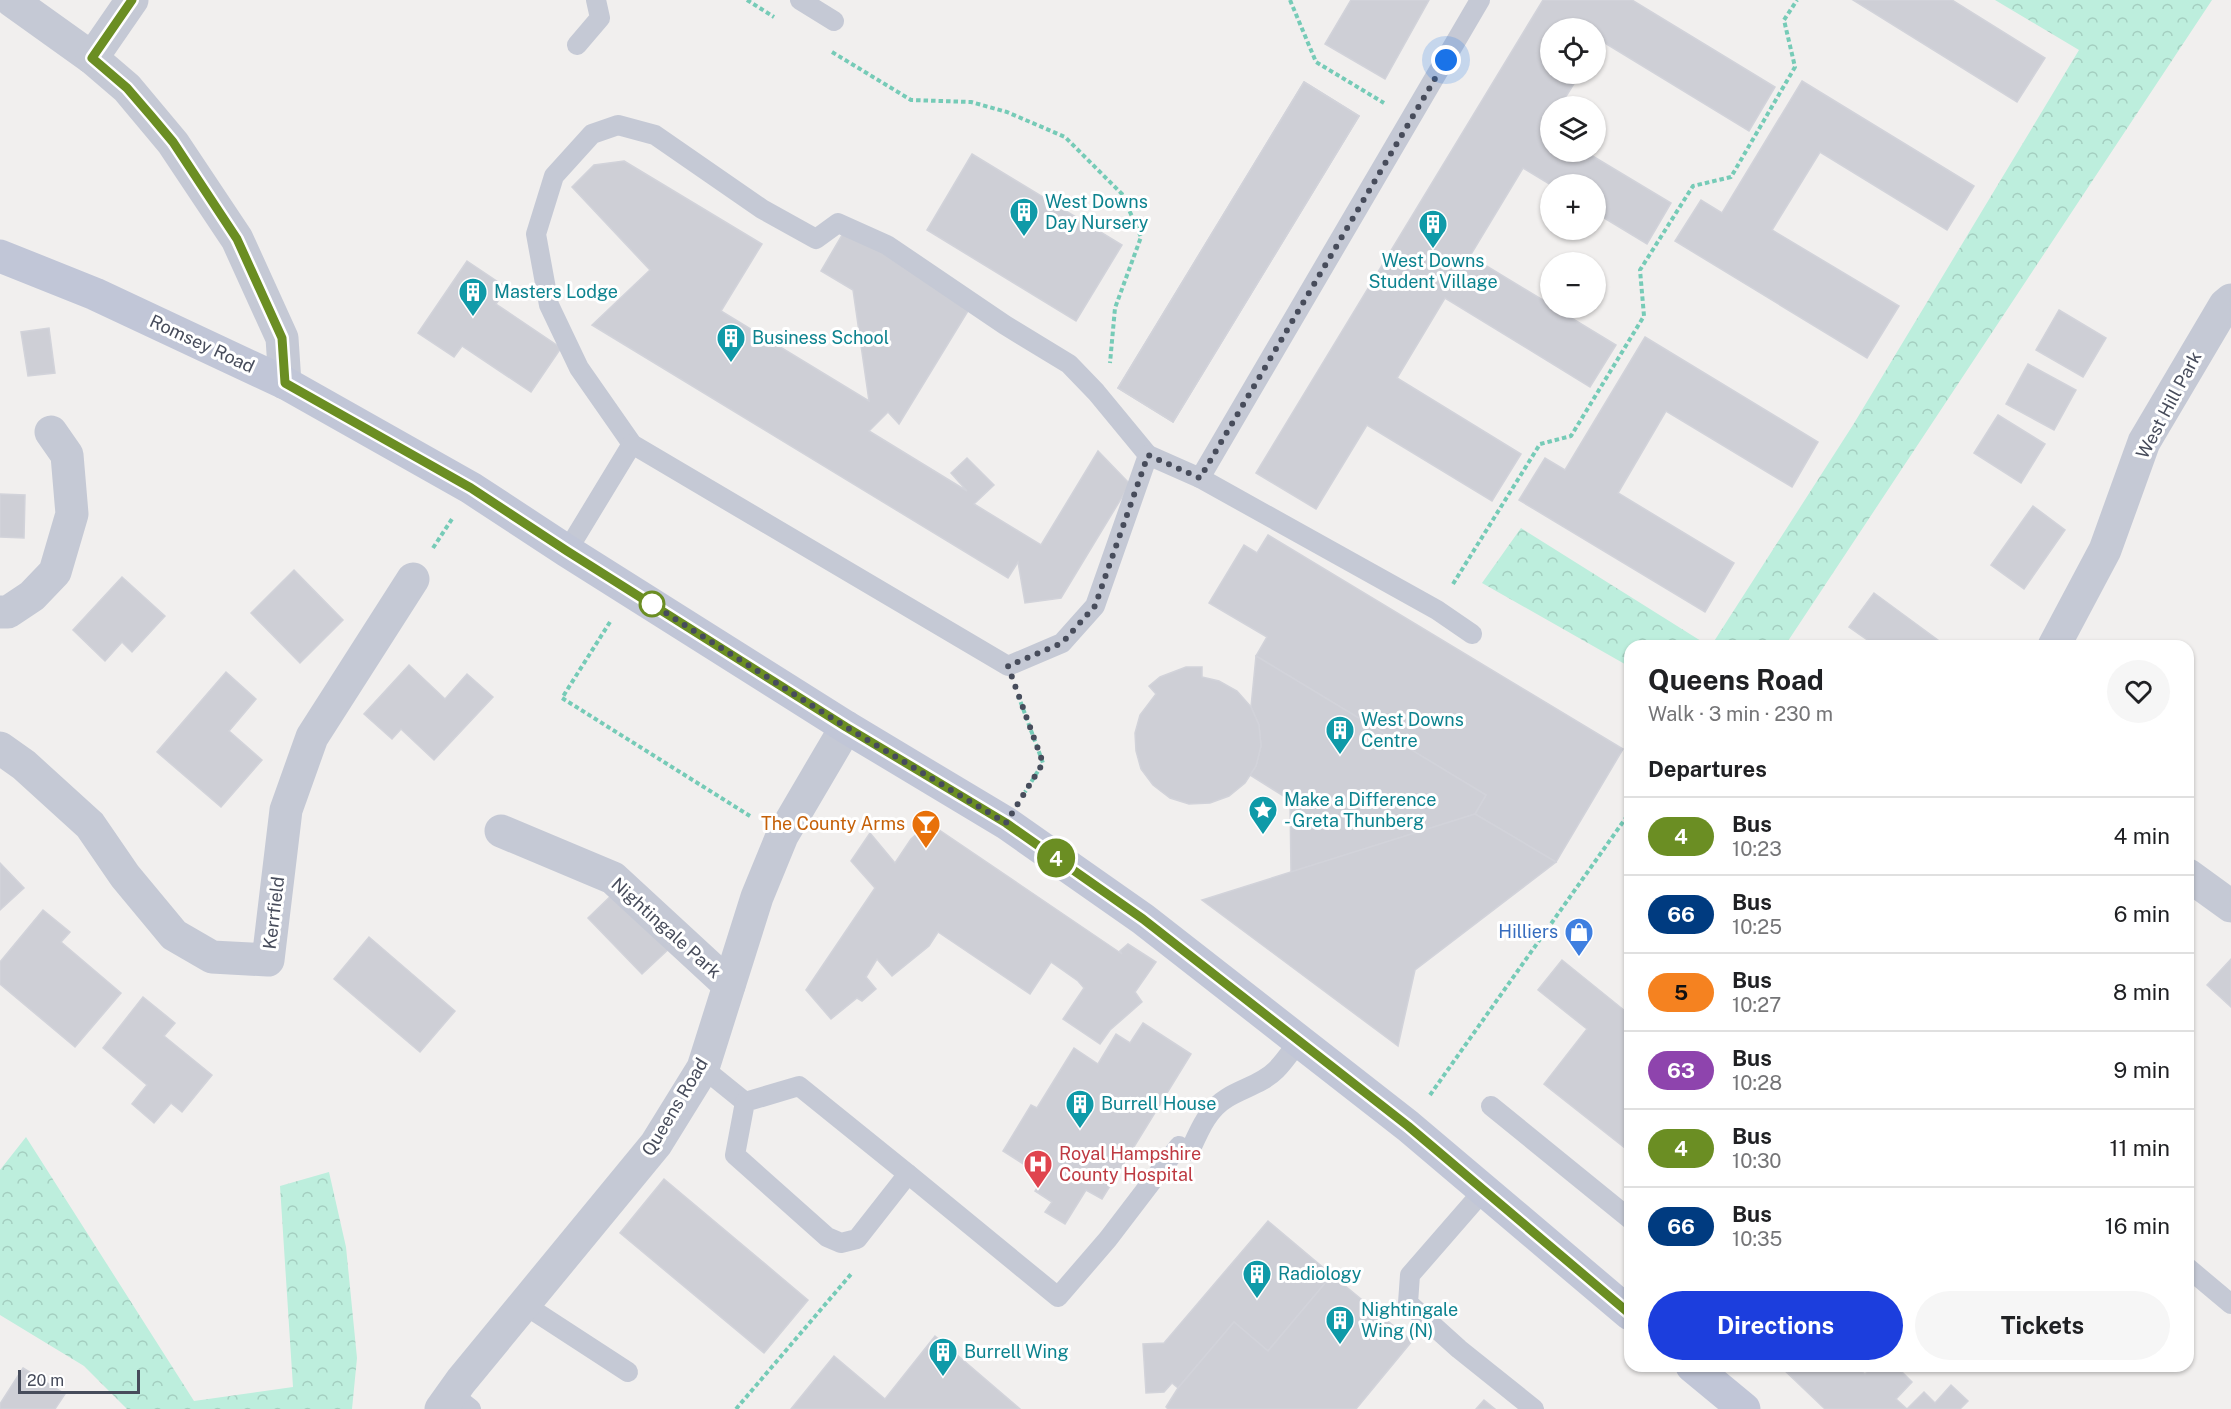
<!DOCTYPE html>
<html lang="en">
<head>
<meta charset="utf-8">
<style>
	body { margin:0; font-family:"Public Sans",sans-serif; background:#f6f6f6; color:#202124; height:100vh; display:flex; flex-direction:column; font-size:22px; white-space:nowrap }
	* { box-sizing:border-box; margin:0 }
	p { font-size:20px; color:#757577 }
	.icon { flex:none; width:33px; height:33px; fill:none; stroke:currentColor; stroke-width:2; stroke-linecap:round; stroke-linejoin:round }
	.map { position:relative; flex:1; overflow:hidden }
	.sheet { position:absolute; left:1624px; top:640px; width:570px; height:732px; display:flex; flex-direction:column; background:#fff; border-radius:18px; box-shadow:0 2px 4px #0004 }
	.sheet>* { flex:none }
	.badge { padding:0 12px; border-radius:20px; font-size:21px; line-height:39px }
	.fabs { position:absolute; left:1540px; top:18px; display:grid; gap:12px }
	.fabs a { display:grid; place-items:center; width:66px; height:66px; border-radius:50%; background:#fff; box-shadow:0 2px 4px #0004; font-size:30px }
	.scale { position:absolute; left:18px; bottom:15px; width:122px; box-sizing:border-box; padding-left:6px; border:3px solid #474c5b; border-top:0; font-size:16px; line-height:21px; white-space:nowrap; color:#474c5b; -webkit-text-stroke:4px #fff; paint-order:stroke }
	.you { position:absolute; width:30px; height:30px; margin:-15px; border:4px solid #fff; border-radius:50%; background:#1a73e8; box-shadow:0 0 0 9px #1a73e833 }
	.map>.badge { position:absolute; translate:-50% -50%; box-shadow:0 0 0 3px #fff }
	h2 { padding:0 24px; font-size:22px; line-height:54px }
	.round { display:grid; place-items:center; flex:none; width:63px; height:63px; border-radius:32px; background:#f6f6f6 }
	.summary { display:flex; align-items:center; justify-content:space-between; height:102px; padding:0 24px }
	h1 { font-size:28px; font-weight:700; line-height:45px }
	.primary-button { display:flex; gap:12px; margin-top:auto; padding:12px 24px }
	.primary-button a { flex:1; height:69px; border-radius:36px; background:#1c3edd; color:#fff; font-size:24px; font-weight:700; line-height:69px; text-align:center }
	.primary-button a+a { background:#f6f6f6; color:#202124 }
	ul { padding:0; list-style:none }
	li { display:flex; align-items:center; gap:18px; height:78px; padding:0 24px; border-top:2px solid #e0e0e0 }
	li div { flex:1 }
	li b { display:block; font-size:22px }
	li em { font-style:normal }
	li .badge { min-width:66px; font-weight:700; text-align:center }
	.map>svg:first-child { display:block }
</style>
</head>
<body>
<div class="map">
<svg width="2231" height="1409" viewBox="0 0 2231 1409">
	<defs>
		<pattern id="forest-crowns" width="20" height="18" patternUnits="userSpaceOnUse" patternTransform="scale(1.5)"><rect width="20" height="18" fill="#bdeedd"/><path d="M2 6a3 3 0 1 1 6 0M12 15a3 3 0 1 1 6 0" fill="none" stroke="#a4cec0"/></pattern>
	</defs>
	<rect width="100%" height="100%" fill="#f1efee"/>
	<g fill="url(#forest-crowns)">
		<polygon points="1995,0 2212,0 1788,641 1808,646 1711,646 1853,425 2079,50"/>
		<polygon points="1521,528 1709,646 1630,646 1630,667 1482,583"/>
		<polygon points="26,1137 194,1401 293,1387 280,1186 329,1172 346,1247 357,1358 352,1409 127,1409 84,1366 0,1315 0,1170"/>
	</g>
	<g fill="#cecfd6" stroke="#d2d3da" stroke-width="1.5">
		<polygon points="1351,0 1429,0 1385,79 1325,44"/>
		<polygon points="1543,0 1632,0 1775,87 1749,131 1600,40 1596,48 1596,28 1551,28 1551,74 1580,74 1560,106 1551,106 1551,122 1547,128 1551,130 1551,152 1586,152 1671,203 1647,244 1596,213 1596,184 1551,185 1523,168 1470,256 1551,305 1551,308 1555,308 1616,345 1590,387 1445,298 1397,378 1521,454 1492,501 1367,425 1316,509 1256,473"/>
		<polygon points="1853,0 1952,0 2045,58 2017,102"/>
		<polygon points="1802,81 1974,186 1947,230 1820,152 1772,230 1899,306 1867,358 1675,241 1701,200 1722,213"/>
		<polygon points="1304,82 1359,116 1173,422 1118,388"/>
		<polygon points="1304,82 1359,116 1173,422 1118,388"/>
		<polygon points="972,154 1122,245 1076,321 927,230"/>
		<polygon points="624,161 762,244 721,311 869,401 853,290 821,271 845,230 971,306 899,424 888,412 869,431 967,491 951,473 967,458 994,485 974,504 1041,545 1098,451 1130,484 1061,598 1025,603 1018,562 1008,578 592,325 650,270 572,187 594,165"/>
		<polygon points="467,261 507,288 496,304 561,348 531,392 462,346 454,357 418,333"/>
		<polygon points="2059,310 2106,338 2083,377 2036,350"/>
		<polygon points="49,328 55,373 28,376 21,332"/>
		<polygon points="1645,337 1818,442 1792,487 1666,411 1618,493 1734,563 1705,612 1519,500 1545,458 1565,470"/>
		<polygon points="2028,364 2076,390 2054,430 2006,404"/>
		<polygon points="1998,415 2045,444 2021,483 1974,453"/>
		<polygon points="0,494 25,495 24,538 0,537"/>
		<polygon points="2033,506 2065,530 2024,589 1991,565"/>
		<polygon points="1268,535 1623,749 1556,862 1475,814 1486,795 1256,656 1267,637 1209,603 1244,545 1257,553"/>
		<polygon points="294,570 343,620 300,663 251,613"/>
		<polygon points="122,577 165,616 132,652 122,642 105,661 73,630"/>
		<polygon points="1874,593 1946,646 1876,646 1849,627"/>
		<polygon points="1256,656 1486,795 1475,814 1291,872 1290,800 1250,775 1256,766 1261,746 1259,725 1251,707"/>
		<polygon points="409,665 445,699 467,674 493,697 434,760 401,729 392,739 364,714"/>
		<polygon points="1186,667 1202,667 1202,677 1219,681 1237,691 1251,707 1259,725 1261,746 1256,766 1245,783 1229,796 1210,803 1189,804 1170,798 1153,785 1141,769 1136,751 1135,733 1140,715 1156,694 1149,686 1160,677"/>
		<polygon points="226,672 256,699 229,731 262,760 221,807 157,752"/>
		<polygon points="1475,814 1556,862 1415,970 1398,1046 1202,900"/>
		<polygon points="929,823 1122,954 1120,951 1128,944 1156,962 1135,992 1142,1002 1110,1030 1100,1044 1063,1019 1084,988 1078,981 1051,962 1030,994 938,932 929,946 892,976 877,959 866,977 876,989 862,1001 857,998 831,1019 806,990 875,888 851,861 870,833 895,863 911,839"/>
		<polygon points="0,863 24,888 0,910"/>
		<polygon points="619,888 673,945 642,974 588,918"/>
		<polygon points="43,910 70,932 61,942 121,993 75,1047 0,984 0,962"/>
		<polygon points="369,937 455,1011 420,1052 334,979"/>
		<polygon points="2231,959 2231,1007 2207,985"/>
		<polygon points="1562,960 1630,1015 1630,1152 1544,1084 1587,1029 1538,990"/>
		<polygon points="143,997 175,1023 164,1036 212,1075 182,1112 171,1103 154,1123 132,1104 147,1085 103,1048"/>
		<polygon points="1143,1023 1191,1054 1102,1199 1086,1190 1065,1224 1045,1212 1052,1202 1035,1191 1044,1177 1003,1151 1031,1105 1037,1108 1074,1048 1098,1064 1116,1034 1130,1043"/>
		<polygon points="664,1179 808,1300 764,1353 620,1233"/>
		<polygon points="1268,1221 1332,1275 1268,1351 1234,1322 1178,1388 1172,1383 1164,1392 1146,1393 1143,1344 1164,1343"/>
		<polygon points="1332,1275 1412,1341 1356,1409 1168,1409 1166,1407 1178,1388 1234,1322 1268,1351"/>
		<polygon points="935,1336 1020,1409 791,1409 834,1356 885,1399"/>
		<polygon points="1780,1366 1857,1366 1865,1374 1872,1366 1896,1366 1912,1382 1896,1399 1907,1409 1924,1392 1935,1403 1951,1385 1968,1401 1960,1409 1825,1409"/>
		<polygon points="23,1368 65,1394 55,1409 0,1409 0,1404"/>
		<polygon points="1484,1400 1495,1409 1476,1409"/>
	</g>
	<g fill="none" stroke-linecap="round" stroke-linejoin="round">
		<g stroke="#76cbb7" stroke-width="4" stroke-dasharray="4.5 3" stroke-linecap="butt">
			<polyline points="747,0 774,17"/>
			<polyline points="1290,0 1316,62 1384,103"/>
			<polyline points="832,52 911,100 971,102 1007,112 1065,137 1122,194 1141,237 1115,308 1110,363"/>
			<polyline points="433,548 452,519"/>
			<polyline points="1453,584 1540,444 1571,436 1644,316 1640,270 1693,186 1731,177 1795,67 1784,20 1797,0"/>
			<polyline points="610,622 562,698 750,816"/>
			<polyline points="1018,695 1043,763 1025,792"/>
			<polyline points="1430,1095 1630,812"/>
			<polyline points="736,1409 852,1273"/>
		</g>
		<g stroke="#c5c9d5" stroke-width="20">
			<polyline points="800,0 834,21"/>
			<polyline points="577,45 600,18 596,0"/>
			<polygon points="618,125 655,135 762,209 816,239 838,223 887,245 1005,325 1069,364 1096,392 1148,455 1095,606 1062,643 1008,666 632,444 579,368 549,305 536,234 554,176 592,134"/>
			<polyline points="1148,455 1200,478 1437,610 1472,634"/>
			<polyline points="1200,478 1480,0"/>
			<polyline points="567,551 632,444"/>
			<polyline points="703,1068 745,1102"/>
			<polygon points="799,1086 908,1174 857,1239 841,1243 827,1237 735,1155 745,1102"/>
			<polyline points="1491,1106 1630,1219"/>
			<path d="M1190,1151C1199,1131 1207,1110 1227,1098C1243,1088 1262,1084 1276,1070C1285,1061 1292,1050 1299,1041"/>
			<polyline points="908,1174 1058,1297 1108,1239 1179,1146"/>
			<polyline points="1484,1190 1410,1275 1408,1303 1459,1349 1534,1409"/>
			<polyline points="2188,1268 2231,1304"/>
			<polyline points="525,1305 628,1372"/>
			<polyline points="452,1394 471,1409"/>
		</g>
		<g stroke="#c5c9d5" stroke-width="33">
			<polyline points="11,0 92,58 127,88 173,143 237,239 282,338 285,383"/>
			<polyline points="92,58 132,0"/>
			<polyline points="0,612 8,612 32,596 55,572 72,514 67,455 51,432"/>
			<polyline points="2054,646 2105,550 2144,442 2225,305 2231,300"/>
			<polyline points="0,748 24,765 90,825 125,876 174,935 212,957 268,960 286,810 312,737 413,579"/>
			<polyline points="501,831 613,878 729,985"/>
			<polyline points="2188,875 2231,906"/>
			<polyline points="441,1409 461,1381 656,1144 703,1068 757,897 782,836 846,727"/>
		</g>
		<g stroke="#c1c6d7" stroke-width="33">
			<polyline points="0,256 95,294 285,383 471,488 567,551 846,727 1006,823 1143,919 1408,1126 1630,1314"/>
			<polyline points="1692,1366 1744,1409"/>
		</g>
	</g>
	<g fill="none" stroke-linecap="round" stroke-linejoin="round">
		<g stroke="#fff" stroke-width="14">
			<polyline id="line" points="132,0 92,58 127,88 152,117 173,142 237,239 282,338 285,383 471,488 567,551 846,727 1006,823 1143,919 1408,1126 1630,1314"/>
		</g>
		<use href="#line" stroke="#6b8e23" stroke-width="9"/>
		<polyline stroke="#474c5b" stroke-width="6" stroke-dasharray="0 10.8" points="652,604 650,603 846,727 1006,823 1043,763 1008,666 1062,643 1095,606 1148,455 1200,478 1446,60"/>
	</g>
	<defs>
		<g id="building-pin" transform="scale(1.5)"><path d="M0 17L-7.5 6A9.5 9.5 0 1 1 7.5 6Z" fill="#0f9aa8" stroke="#fff"/><path d="M-4-6H4V6H1V3H-1V6H-4ZM-2.5-4.3h1.7v1.8h-1.7ZM.8-4.3h1.7v1.8H.8ZM-2.5-1h1.7V.8h-1.7ZM.8-1h1.7V.8H.8Z" fill="#fff"/></g>
		<g id="sight-pin" transform="scale(1.5)"><path d="M0 17L-7.5 6A9.5 9.5 0 1 1 7.5 6Z" fill="#0f9aa8" stroke="#fff"/><path d="M0-6L1.8-2.2L6-1.7L2.9 1.2L3.7 5.4L0 3.3L-3.7 5.4L-2.9 1.2L-6-1.7L-1.8-2.2Z" fill="#fff"/></g>
		<g id="bar-pin" transform="scale(1.5)"><path d="M0 17L-7.5 6A9.5 9.5 0 1 1 7.5 6Z" fill="#e8710a" stroke="#fff"/><path d="M-6-5H6L.8 .8V4.5H3.5V6h-7V4.5H-.8V.8Z" fill="#fff"/></g>
		<g id="shop-pin" transform="scale(1.5)"><path d="M0 17L-7.5 6A9.5 9.5 0 1 1 7.5 6Z" fill="#3f7fe0" stroke="#fff"/><path d="M-5-2.5h2.3a2.7 3.5 0 0 1 5.4 0H5L5.5 6h-11ZM-1.5-2.5h3a1.5 2.3 0 0 0-3 0Z" fill="#fff"/></g>
		<g id="hospital-pin" transform="scale(1.5)"><path d="M0 17L-7.5 6A9.5 9.5 0 1 1 7.5 6Z" fill="#e0444e" stroke="#fff"/><path d="M-5-5h3v3.5h4V-5h3V5h-3V1.5h-4V5h-3Z" fill="#fff"/></g>
	</defs>
	<g fill-rule="evenodd">
		<use href="#building-pin" x="1024" y="212"/>
		<use href="#building-pin" x="1433" y="224"/>
		<use href="#building-pin" x="473" y="292"/>
		<use href="#building-pin" x="731" y="338"/>
		<use href="#building-pin" x="1340" y="730"/>
		<use href="#sight-pin" x="1263" y="810"/>
		<use href="#bar-pin" x="926" y="824"/>
		<use href="#shop-pin" x="1579" y="932"/>
		<use href="#building-pin" x="1080" y="1104"/>
		<use href="#hospital-pin" x="1038" y="1164"/>
		<use href="#building-pin" x="1257" y="1274"/>
		<use href="#building-pin" x="1340" y="1320"/>
		<use href="#building-pin" x="943" y="1352"/>
	</g>
	<circle fill="#fff" stroke="#6b8e23" stroke-width="3" cx="652" cy="604" r="12"/>
	<g text-anchor="middle" stroke-width="6" stroke-linejoin="round" paint-order="stroke">
		<g font-size="18" fill="#0d838f" stroke="#fff" text-anchor="start">
			<text x="1045" y="208">West Downs<tspan x="1045" dy="21">Day Nursery</tspan></text>
			<text x="1433" y="267" text-anchor="middle">West Downs<tspan x="1433" dy="21">Student Village</tspan></text>
			<text x="494" y="298">Masters Lodge</text>
			<text x="752" y="344">Business School</text>
			<text x="1361" y="726">West Downs<tspan x="1361" dy="21">Centre</tspan></text>
			<text x="1284" y="806">Make a Difference<tspan x="1284" dy="21">- Greta Thunberg</tspan></text>
			<text x="1101" y="1110">Burrell House</text>
			<text x="1278" y="1280">Radiology</text>
			<text x="1361" y="1316">Nightingale<tspan x="1361" dy="21">Wing (N)</tspan></text>
			<text x="964" y="1358">Burrell Wing</text>
		</g>
		<g font-size="18" fill="#474c5b" stroke="#fff">
			<text transform="translate(202 344) rotate(25)" y="6">Romsey Road</text>
			<text transform="translate(2169 405) rotate(-62)" y="6">West Hill Park</text>
			<text transform="translate(274 913) rotate(-83)" y="6">Kerrfield</text>
			<text transform="translate(666 928) rotate(42)" y="6">Nightingale Park</text>
			<text transform="translate(675 1107) rotate(-59)" y="6">Queens Road</text>
		</g>
		<g font-size="18" fill="#c56008" stroke="#fff" text-anchor="end">
			<text x="905" y="830">The County Arms</text>
		</g>
		<g font-size="18" fill="#366cbe" stroke="#fff" text-anchor="end">
			<text x="1558" y="938">Hilliers</text>
		</g>
		<g font-size="18" fill="#be3a42" stroke="#fff" text-anchor="start">
			<text x="1059" y="1160">Royal Hampshire<tspan x="1059" dy="21">County Hospital</tspan></text>
		</g>
	</g>
</svg>
<div class="fabs">
<a><svg class="icon" aria-label="locate" viewBox="0 0 24 24"><circle cx="12" cy="12" r="6"/><path d="M12 2v4M12 18v4M2 12h4M18 12h4"/></svg></a>
<a><svg class="icon" aria-label="layers" viewBox="0 0 24 24"><path d="M12 4l9 5-9 5-9-5zM3 14l9 5 9-5"/></svg></a>
<a>+</a>
<a>−</a>
</div>
<div class="scale">20 m</div>
<div class="you" style="left:1446px;top:60px"></div>
<b class="badge" style="left:1056px;top:858px;background:#6b8e23;color:#fff">4</b>
<section class="sheet">
<div class="summary"><div><h1>Queens Road</h1><p>Walk · 3 min · 230 m</p></div><a class="round"><svg class="icon" aria-label="heart" viewBox="0 0 24 24"><path d="M12 20l-8-8c-3-5 5-10 8-4 3-6 11-1 8 4z"/></svg></a></div>
<h2>Departures</h2>
<ul>
<li><span class="badge" style="background:#6b8e23;color:#fff">4</span><div><b>Bus</b><p>10:23</p></div><em>4 min</em></li>
<li><span class="badge" style="background:#003b80;color:#fff">66</span><div><b>Bus</b><p>10:25</p></div><em>6 min</em></li>
<li><span class="badge" style="background:#f58220;color:#111">5</span><div><b>Bus</b><p>10:27</p></div><em>8 min</em></li>
<li><span class="badge" style="background:#8e44ad;color:#fff">63</span><div><b>Bus</b><p>10:28</p></div><em>9 min</em></li>
<li><span class="badge" style="background:#6b8e23;color:#fff">4</span><div><b>Bus</b><p>10:30</p></div><em>11 min</em></li>
<li><span class="badge" style="background:#003b80;color:#fff">66</span><div><b>Bus</b><p>10:35</p></div><em>16 min</em></li>
</ul>
<div class="primary-button"><a>Directions</a><a>Tickets</a></div>
</section>
</div>
</body>
</html>
